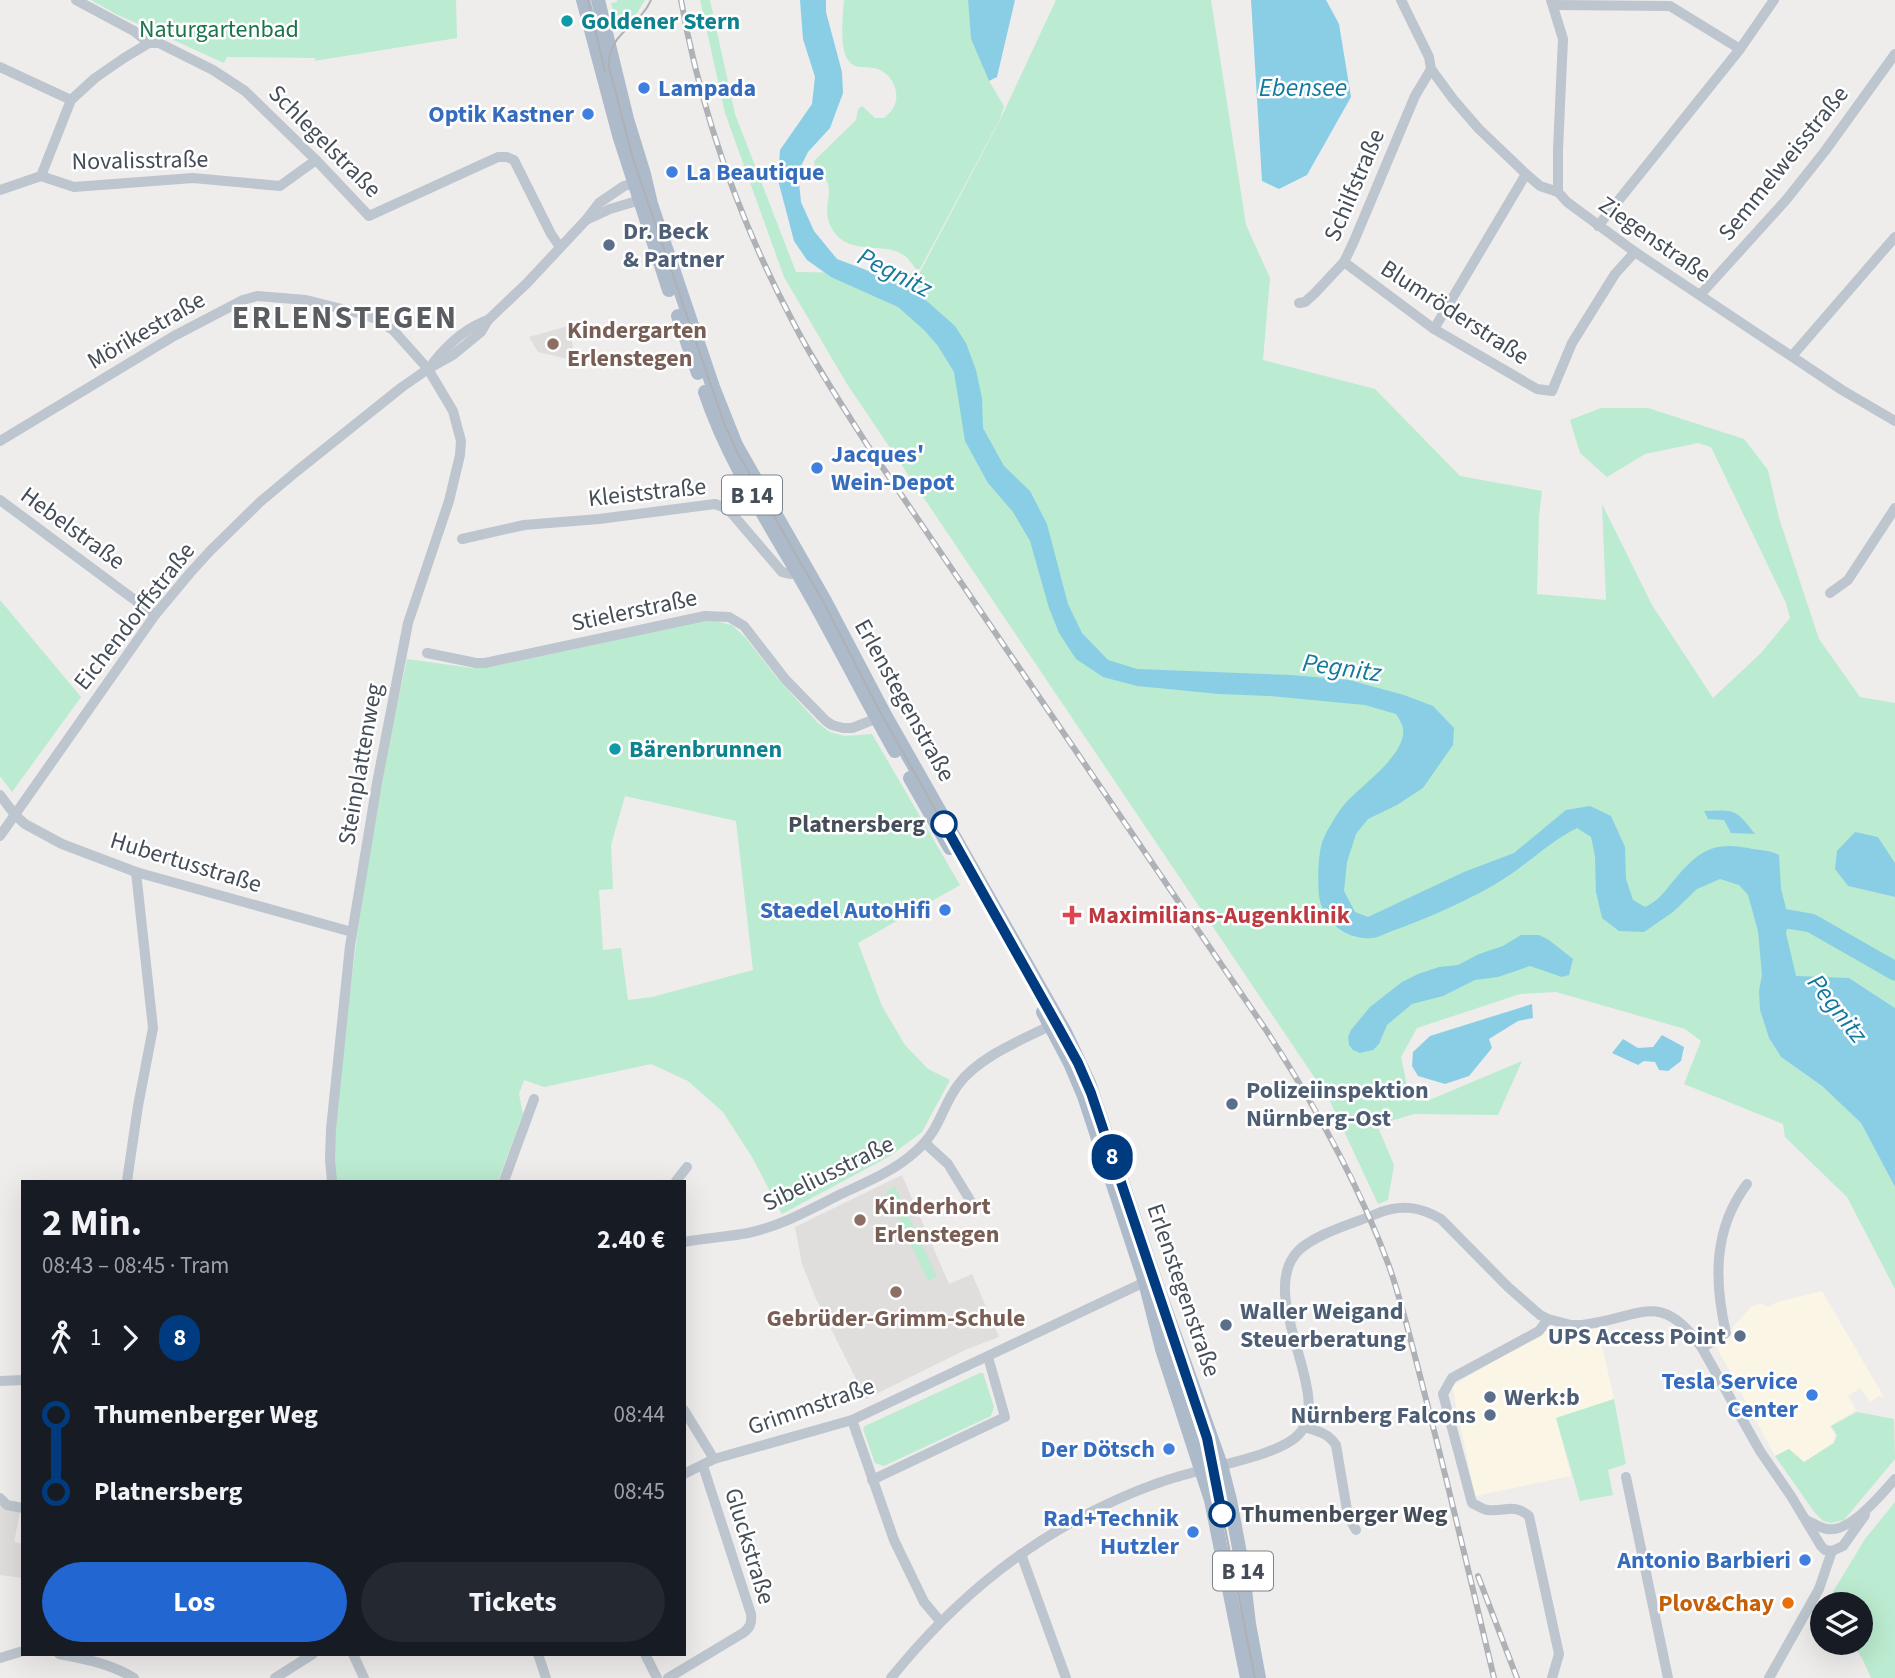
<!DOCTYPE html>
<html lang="de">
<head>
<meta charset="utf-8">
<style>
	body { margin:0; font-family:"Source Sans 3",sans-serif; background:#242831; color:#f1f3f6; height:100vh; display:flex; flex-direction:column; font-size:26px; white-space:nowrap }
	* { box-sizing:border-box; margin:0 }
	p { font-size:23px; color:#9ea1a6 }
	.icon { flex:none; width:38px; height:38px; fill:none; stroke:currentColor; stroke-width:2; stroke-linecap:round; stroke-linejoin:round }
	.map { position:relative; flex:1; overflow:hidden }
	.details { position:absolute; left:21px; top:1180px; width:665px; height:476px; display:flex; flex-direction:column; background:#171b24; border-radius:0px; box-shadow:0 7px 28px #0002 }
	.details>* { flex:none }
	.badge { padding:0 14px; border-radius:23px; font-size:24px; line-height:46px }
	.buttons { position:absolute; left:1810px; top:1592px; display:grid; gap:14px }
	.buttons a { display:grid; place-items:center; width:63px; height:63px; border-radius:50%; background:#171b24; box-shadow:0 7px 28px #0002; font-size:35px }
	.map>.badge { position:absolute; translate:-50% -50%; box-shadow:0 0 0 4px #fff }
	.legs { display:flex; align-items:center; gap:10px; height:77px; padding:0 21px; font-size:23px }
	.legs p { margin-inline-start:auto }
	.head { display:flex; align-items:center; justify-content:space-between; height:119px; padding:0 21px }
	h1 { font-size:38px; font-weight:700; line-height:52px }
	.button { display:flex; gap:14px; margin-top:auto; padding:14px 21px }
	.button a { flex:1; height:80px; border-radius:42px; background:#2266d2; color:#fff; font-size:28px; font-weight:700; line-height:80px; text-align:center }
	.button a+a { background:#242831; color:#f1f3f6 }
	ul { padding:0 21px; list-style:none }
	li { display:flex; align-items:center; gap:24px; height:77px; font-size:26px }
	li i { display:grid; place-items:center; width:10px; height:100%; margin:0 9px; background:currentColor }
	li i::after { content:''; width:18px; height:18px; margin:-9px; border:5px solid; border-radius:50%; background:#171b24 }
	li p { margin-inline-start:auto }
	li:first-child i { background:linear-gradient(#0000 50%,currentColor 0) }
	li:last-child i { background:linear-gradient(currentColor 50%,#0000 0) }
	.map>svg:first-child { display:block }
</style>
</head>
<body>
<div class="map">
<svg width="1895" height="1678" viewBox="0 0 1895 1678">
	<rect width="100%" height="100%" fill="#efecec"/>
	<g fill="#faf5e4">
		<polygon points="1822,1291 1884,1397 1879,1396 1870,1402 1860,1388 1848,1396 1856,1410 1830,1426 1835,1435 1833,1443 1804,1462 1789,1449 1775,1456 1716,1346 1751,1307 1760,1303 1768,1307 1777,1302"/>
		<polygon points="1598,1327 1614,1399 1556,1418 1571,1476 1475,1496 1452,1386 1544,1331"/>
	</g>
	<g fill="#e0dddd">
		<polygon points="568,326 573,346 572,360 538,352 529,337"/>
		<polygon points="902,1175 949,1284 972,1274 999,1337 965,1350 866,1399 816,1299 802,1264 795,1227"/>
		<polygon points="0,1505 20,1512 14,1542 23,1544 23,1578 0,1575"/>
	</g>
	<g fill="#bbebd0" fill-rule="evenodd">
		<polygon points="91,0 456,0 457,38 314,61 316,58 227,57 224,63 116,14"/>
		<polygon points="617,0 645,0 637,13 617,30 611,3 617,2"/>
		<polygon points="700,0 710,0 735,114 796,272 919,274 1000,120 1056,0 1211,0 1246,225 1270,278 1263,360 1375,389 1460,476 1542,491 1539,516 1537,594 1606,600 1602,504 1652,605 1713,698 1761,653 1790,618 1786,603 1711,447 1698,443 1645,454 1607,477 1580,453 1570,420 1601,408 1648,408 1744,439 1768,470 1779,518 1819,639 1860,697 1895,703 1895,863 1878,837 1848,886 1895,897 1895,1008 1849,978 1760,1010 1769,1038 1781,1057 1822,1086 1861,1123 1895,1187 1895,1289 1847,1197 1785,1137 1783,1124 1684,1084 1701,1041 1685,1029 1556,992 1520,994 1417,1028 1401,1057 1407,1085 1427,1101 1522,1061 1498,1115 1414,1114 1377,1125 1394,1165 1388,1200 1378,1204 1329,1099 847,384 784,277 725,113"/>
		<path d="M844,0H968L971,39L989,81L1004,106L1000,119L920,269H916C913,265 909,259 905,256C884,240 847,258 831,227C822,209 832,197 828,184C825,175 815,171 814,161L856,120L858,109L862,106L875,118H884C887,115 890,113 892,110C902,96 894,75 878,69C867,65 856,71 848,60C839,47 843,16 844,0Z"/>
		<polygon points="0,600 81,697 12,792 0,776"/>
		<path d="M715,621L732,625L745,637L777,678L818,723L830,732L845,736L872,734L960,885L858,943L882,1006L905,1045L928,1069L950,1080L922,1132L890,1156L782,1214L752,1157L723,1112L688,1081L651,1064L544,1087L524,1080L519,1094L523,1114L498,1181H336C332,1134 340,1085 345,1038C358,910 380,784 407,659L472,668H486L698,622ZM625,796L736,821L753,970L652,997L628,1000L621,948L603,950L599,890L613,889L611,845Z"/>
		<polygon points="895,1187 937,1277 928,1281 886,1191"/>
		<polygon points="980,1373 983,1373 994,1407 991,1416 884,1466 875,1463 863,1429 865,1426"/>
		<polygon points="1614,1399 1626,1464 1608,1470 1613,1495 1580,1501 1556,1418"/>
		<polygon points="1857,1412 1894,1419 1895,1459 1844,1520 1831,1523 1823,1521 1815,1513 1775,1456 1789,1449 1804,1462 1834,1443 1837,1435 1831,1426"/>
		<polygon points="1895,1502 1895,1678 1871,1678 1863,1660 1852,1643 1860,1643 1860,1605 1825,1605 1865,1539"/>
	</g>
	<g fill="#8acee6">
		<path d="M800,0H826V12L842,72L843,93L830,128L808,152L798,172L801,202L814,231L837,259L874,273L920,295L955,326L966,343L976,370L982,398L983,428L1004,466L1030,491L1047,524L1068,604L1082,633L1108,660L1137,669L1291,675L1349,680L1404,695L1433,706L1454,728L1453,745L1423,788L1397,805L1368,819L1356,834L1347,862L1344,891L1355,912L1368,917L1464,872L1514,853L1566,810L1590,806L1611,816L1625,847L1626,879L1633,900L1645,907C1656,902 1662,895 1670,885C1694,856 1708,840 1748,848C1761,851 1767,849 1779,855L1781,889L1789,920L1786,933L1796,976L1849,978L1895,1008V1187L1861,1123L1822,1086L1781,1057L1769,1038L1760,1010L1759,991L1762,975L1758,931L1748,895L1739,885L1720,879L1697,889L1673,912L1644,932L1619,931L1602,918L1596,892L1595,856L1591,837L1577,828C1547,843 1524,868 1494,885C1462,903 1426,919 1392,931C1386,933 1378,938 1372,938C1348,940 1326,924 1320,901C1317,888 1318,855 1322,843C1325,833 1337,814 1343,806C1359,786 1407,756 1403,728C1402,723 1398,717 1396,714L1365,705L1269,696L1219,694L1137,686L1103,677L1076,659L1059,633L1049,608L1030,541L1013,512L988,483L965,441L954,372L938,346L924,330L898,307L831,277L807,260L794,241L778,180L780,150L812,104L815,77L803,39Z"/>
		<polygon points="968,0 1015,0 997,77 989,81 971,39"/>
		<polygon points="1251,0 1326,0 1339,24 1351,97 1307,175 1279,189 1262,181"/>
		<path d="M1704,811C1735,810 1735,808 1755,834L1731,833L1724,820L1708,819Z"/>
		<polygon points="1855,832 1878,837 1895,863 1895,897 1848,886 1835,869 1837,851"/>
		<polygon points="1521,935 1539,935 1549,940 1573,959 1569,975 1562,977 1530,966 1498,977 1475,980 1443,996 1412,1004 1387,1025 1379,1044 1373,1050 1360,1053 1353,1050 1349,1045 1348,1037 1351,1030 1370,1007 1402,982 1418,974 1439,967 1458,965 1479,954 1503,946"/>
		<polygon points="1532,1004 1533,1018 1518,1021 1489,1039 1492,1048 1469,1076 1445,1084 1418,1076 1412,1066 1413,1052 1430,1036"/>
		<polygon points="1662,1035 1684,1047 1681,1061 1668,1071 1659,1070 1655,1062 1644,1061 1638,1065 1612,1053 1623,1039 1638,1048 1653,1047"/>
	</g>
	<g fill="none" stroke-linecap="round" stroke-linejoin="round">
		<polyline stroke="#8acee6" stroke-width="19" points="1775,917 1811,923 1895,971"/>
		<g stroke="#bdc5ce" stroke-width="10">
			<polyline points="76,0 134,31 149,43"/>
			<polyline points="1401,0 1429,57 1431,69 1453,99 1479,129 1526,174 1540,186 1558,192"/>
			<polyline points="1551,0 1563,39 1558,149 1558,192 1567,202 1635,252 1842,390 1895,421"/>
			<polyline points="1553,5 1670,6 1740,49"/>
			<polyline points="0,67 71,100"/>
			<polyline points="41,176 71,100 95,78 124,58 149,43 159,43 213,70 245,91 316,160 369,216 498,157 507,157 514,160 551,234 560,247"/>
			<polyline points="0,190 41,176 74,187 193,178 280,186 316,160"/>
			<polyline points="586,220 610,209 640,200 644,196"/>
			<polyline points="1598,226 1740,49 1774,0"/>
			<polyline points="1344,262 1434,329 1537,389 1552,391 1572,343 1615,274 1635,252"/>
			<polyline points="1700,295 1786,200 1825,151 1895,54"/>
			<polyline points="1299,303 1305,302 1314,294 1344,262 1354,241 1415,96 1431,69"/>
			<polyline points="1434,329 1526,174"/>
			<polyline points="1792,356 1895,237"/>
			<path d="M433,363C448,344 465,328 488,320"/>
			<polyline points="0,441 174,336 243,300 257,296 306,300 366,315 380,321 394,331 428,369 453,411 461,441 460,455 449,501 408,623 377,783 350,946 331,1129 330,1160 332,1181"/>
			<polyline points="0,500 155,615"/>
			<polyline points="462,539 524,525 599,519 715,504 728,509 782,572 791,574 803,569"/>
			<polyline points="1830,593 1848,580 1895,508"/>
			<polyline points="427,653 476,663 485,663 705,616 729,617 744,626 785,679 826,721 832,725 843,728 852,728 883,716"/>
			<polyline points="0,795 15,815 25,824 62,844 136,872 352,932"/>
			<polyline points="0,836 155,615 190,573 210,551 260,502 297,471 402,387 428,369 453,355 481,332 488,320 528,282 586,220 599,203 624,186 634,183 641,186"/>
			<polyline points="925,1143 948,1164 973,1205"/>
			<polyline points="127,1181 138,1106 153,1028 136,872"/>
			<polyline points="504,1181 534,1099"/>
			<polyline points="676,1181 687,1167"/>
			<path d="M684,1242C705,1238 727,1237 748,1233C781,1226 811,1209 841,1194C867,1182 894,1171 915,1152C940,1131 941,1108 958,1085C979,1056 1024,1039 1056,1023"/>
			<path d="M1548,1319L1539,1331L1452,1378L1443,1394L1472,1503C1477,1505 1483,1510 1488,1510C1505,1512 1514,1503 1529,1516L1559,1654L1552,1678"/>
			<path d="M1702,1348L1726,1333C1714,1281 1713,1229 1747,1184"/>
			<polyline points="0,1381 23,1380"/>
			<polyline points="684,1410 714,1459"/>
			<polyline points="852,1420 894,1540 924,1602 940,1621"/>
			<path d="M1304,1427C1318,1431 1328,1433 1336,1445L1348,1516L1356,1530"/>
			<polyline points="684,1474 714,1459 852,1420 1149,1280"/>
			<polyline points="1626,1477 1668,1678"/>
			<polyline points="872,1480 1005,1417 988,1357"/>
			<polyline points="0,1498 7,1505 23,1508"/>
			<path d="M1806,1520C1813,1523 1820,1528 1827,1529C1850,1533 1881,1495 1895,1479"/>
			<polyline points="1832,1551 1843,1546 1865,1515"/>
			<polyline points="1021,1554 1066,1678"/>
			<path d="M59,1654C86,1659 111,1664 134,1678"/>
			<polyline points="353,1654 364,1678"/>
			<polyline points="538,1654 546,1678"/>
			<polyline points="645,1654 657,1678"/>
			<polyline points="0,1658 23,1651"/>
			<polyline points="275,1678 313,1654"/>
			<path d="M668,1678L743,1633C750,1628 752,1623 751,1614L703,1466"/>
			<path d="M891,1678C957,1596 1034,1534 1132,1493C1147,1487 1162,1481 1177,1477C1207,1467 1281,1456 1300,1433C1334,1393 1254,1294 1299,1250C1318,1233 1352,1224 1376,1214C1399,1204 1419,1206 1441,1219L1508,1287L1540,1315L1548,1319L1571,1325H1582C1639,1319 1660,1287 1702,1348L1760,1451L1791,1496L1821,1546L1825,1550L1832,1551"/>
			<polyline points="1769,1678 1819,1589 1832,1551"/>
		</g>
		<g stroke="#acbaca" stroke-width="14">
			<polyline points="583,0 619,135 669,290"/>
			<polyline points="598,0 627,119 644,174 651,204 713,387 736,445 825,601 885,715 1065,1032 1089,1083 1160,1294 1221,1465 1230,1500 1242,1564 1249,1624 1259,1678"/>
			<polyline points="678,316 698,373"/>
			<path d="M705,392C729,463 771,526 808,591C838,644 865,698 895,751"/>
			<polyline points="910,778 950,848"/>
			<polyline points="1043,1012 1070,1063 1084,1096 1145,1282 1162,1349 1211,1500 1247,1678"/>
		</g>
		<g stroke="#aeb1b6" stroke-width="2">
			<polyline points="588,0 605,71"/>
			<path d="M651,0C639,28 608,31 609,67L633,159L724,423L737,452L824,603L879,710L1056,1023L1078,1063L1091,1093L1207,1438L1255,1678"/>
		</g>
		<g stroke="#aeb1b6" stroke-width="6">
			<g id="rail">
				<path d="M681,0C701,112 740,222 793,322C815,365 842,405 868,446L1266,1030C1315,1105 1358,1182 1389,1266C1404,1309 1414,1354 1426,1399C1450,1492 1472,1585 1494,1678"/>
				<polyline points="1478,1576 1517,1678"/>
			</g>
		</g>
		<use href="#rail" stroke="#fff" stroke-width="3.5" stroke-dasharray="10" stroke-linecap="butt"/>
	</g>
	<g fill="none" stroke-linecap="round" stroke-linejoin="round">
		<g stroke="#fff" stroke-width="16">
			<polyline id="line-1" points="944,824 1056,1023 1078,1063 1091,1093 1207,1438 1222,1514"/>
		</g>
		<use href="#line-1" stroke="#003b80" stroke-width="10"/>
	</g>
	<g fill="#0f9aa8" stroke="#fff" stroke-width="2.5">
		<circle cx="567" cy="21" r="7"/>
		<circle cx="615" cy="749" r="7"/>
	</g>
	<g fill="#3f7fe0" stroke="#fff" stroke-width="2.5">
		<circle cx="644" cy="88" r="7"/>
		<circle cx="588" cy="114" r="7"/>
		<circle cx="672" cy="172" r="7"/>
		<circle cx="817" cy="468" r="7"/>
		<circle cx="945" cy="910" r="7"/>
		<circle cx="1812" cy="1395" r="7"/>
		<circle cx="1169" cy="1449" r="7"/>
		<circle cx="1193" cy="1532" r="7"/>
		<circle cx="1805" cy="1560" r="7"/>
	</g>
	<g fill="#5c6f8a" stroke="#fff" stroke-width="2.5">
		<circle cx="609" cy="245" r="7"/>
		<circle cx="1232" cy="1104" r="7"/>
		<circle cx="1226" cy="1325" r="7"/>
		<circle cx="1740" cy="1336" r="7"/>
		<circle cx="1490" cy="1397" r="7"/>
		<circle cx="1490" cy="1415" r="7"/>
	</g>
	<g fill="#8d6e63" stroke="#fff" stroke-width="2.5">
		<circle cx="553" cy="344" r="7"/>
		<circle cx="860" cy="1220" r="7"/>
		<circle cx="896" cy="1292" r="7"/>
	</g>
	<g fill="#fff" stroke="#003b80" stroke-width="3.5">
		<circle cx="944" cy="824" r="12"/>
		<circle cx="1222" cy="1514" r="12"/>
	</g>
	<path fill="#e0444e" stroke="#fff" stroke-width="2.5" d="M1068.5 904.5h7v7h7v7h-7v7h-7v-7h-7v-7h7z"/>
	<circle fill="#e8710a" stroke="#fff" stroke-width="2.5" cx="1788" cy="1603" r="7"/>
	<g text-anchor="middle" stroke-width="5" stroke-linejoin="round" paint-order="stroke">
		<g fill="#fff" stroke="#7d838a" stroke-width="2">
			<rect x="722" y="475.5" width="60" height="39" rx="5"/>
			<rect x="1213" y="1551.5" width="60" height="39" rx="5"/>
		</g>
		<g font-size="23" font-weight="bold" fill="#454e58">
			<text x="752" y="503">B 14</text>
			<text x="1243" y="1579">B 14</text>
		</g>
		<g font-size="24" font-weight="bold" fill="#0d838f" stroke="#fff" text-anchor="start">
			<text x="581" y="29">Goldener Stern</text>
			<text x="629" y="757">Bärenbrunnen</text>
		</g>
		<g font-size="24" fill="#1b744c" stroke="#fff">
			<text x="219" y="37">Naturgartenbad</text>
		</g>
		<g font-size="24" font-weight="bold" fill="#366cbe" stroke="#fff" text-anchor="end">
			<text x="658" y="96" text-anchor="start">Lampada</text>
			<text x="574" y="122">Optik Kastner</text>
			<text x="686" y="180" text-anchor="start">La Beautique</text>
			<text x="831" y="462" text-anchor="start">Jacques'<tspan x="831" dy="28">Wein-Depot</tspan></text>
			<text x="931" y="918">Staedel AutoHifi</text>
			<text x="1798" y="1389">Tesla Service<tspan x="1798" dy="28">Center</tspan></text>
			<text x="1155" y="1457">Der Dötsch</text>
			<text x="1179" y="1526">Rad+Technik<tspan x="1179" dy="28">Hutzler</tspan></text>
			<text x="1791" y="1568">Antonio Barbieri</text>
		</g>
		<g font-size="24" fill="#454e58" stroke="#fff">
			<text transform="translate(325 141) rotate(45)" y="8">Schlegelstraße</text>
			<text transform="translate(140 160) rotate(-1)" y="8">Novalisstraße</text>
			<text transform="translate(1783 163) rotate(-51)" y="8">Semmelweisstraße</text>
			<text transform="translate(1354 185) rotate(-67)" y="8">Schilfstraße</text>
			<text transform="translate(1655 239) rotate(35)" y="8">Ziegenstraße</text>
			<text transform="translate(1455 312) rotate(33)" y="8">Blumröderstraße</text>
			<text transform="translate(146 330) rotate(-30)" y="8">Mörikestraße</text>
			<text transform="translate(647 492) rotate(-6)" y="8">Kleiststraße</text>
			<text transform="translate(73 528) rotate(36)" y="8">Hebelstraße</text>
			<text transform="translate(634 610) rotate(-12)" y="8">Stielerstraße</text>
			<text transform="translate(134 616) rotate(-52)" y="8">Eichendorffstraße</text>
			<text transform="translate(905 700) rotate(61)" y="8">Erlenstegenstraße</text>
			<text transform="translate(360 764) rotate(-80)" y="8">Steinplattenweg</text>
			<text transform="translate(186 862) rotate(17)" y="8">Hubertusstraße</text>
			<text transform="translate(828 1173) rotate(-26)" y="8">Sibeliusstraße</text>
			<text transform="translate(1184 1290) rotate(71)" y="8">Erlenstegenstraße</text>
			<text transform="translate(811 1406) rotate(-19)" y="8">Grimmstraße</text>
			<text transform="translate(750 1546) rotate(73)" y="8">Gluckstraße</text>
		</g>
		<g font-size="24" font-weight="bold" fill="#4e5e75" stroke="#fff" text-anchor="start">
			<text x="623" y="239">Dr. Beck<tspan x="623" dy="28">&amp; Partner</tspan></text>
			<text x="1246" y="1098">Polizeiinspektion<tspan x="1246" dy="28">Nürnberg-Ost</tspan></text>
			<text x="1240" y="1319">Waller Weigand<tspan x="1240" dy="28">Steuerberatung</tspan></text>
			<text x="1726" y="1344" text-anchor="end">UPS Access Point</text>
			<text x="1504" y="1405">Werk:b</text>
			<text x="1476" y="1423" text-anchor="end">Nürnberg Falcons</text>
		</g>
		<g font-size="24" font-weight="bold" fill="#785e54" stroke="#fff" text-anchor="start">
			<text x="567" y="338">Kindergarten<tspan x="567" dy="28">Erlenstegen</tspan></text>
			<text x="874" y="1214">Kinderhort<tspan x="874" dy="28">Erlenstegen</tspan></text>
			<text x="896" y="1326" text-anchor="middle">Gebrüder-Grimm-Schule</text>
		</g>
		<g font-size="24" font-weight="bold" fill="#454e58" stroke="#fff" text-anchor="end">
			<text x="925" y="832">Platnersberg</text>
			<text x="1241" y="1522" text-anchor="start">Thumenberger Weg</text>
		</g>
		<g font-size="24" font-weight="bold" fill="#be3a42" stroke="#fff" text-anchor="start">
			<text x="1088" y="923">Maximilians-Augenklinik</text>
		</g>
		<g font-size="24" font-weight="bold" fill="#c56008" stroke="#fff" text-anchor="end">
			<text x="1774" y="1611">Plov&amp;Chay</text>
		</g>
		<g font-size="26" font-style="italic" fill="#13799d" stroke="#fff">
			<text x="1303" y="96">Ebensee</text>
			<text transform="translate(895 272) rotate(27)" y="9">Pegnitz</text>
			<text transform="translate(1342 667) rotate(8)" y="9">Pegnitz</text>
			<text transform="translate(1838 1008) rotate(52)" y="9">Pegnitz</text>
		</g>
		<g font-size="32" font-weight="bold" letter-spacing="2" fill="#595c60" stroke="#fff">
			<text x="345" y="328">ERLENSTEGEN</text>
		</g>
	</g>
</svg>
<div class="buttons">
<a><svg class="icon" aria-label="layers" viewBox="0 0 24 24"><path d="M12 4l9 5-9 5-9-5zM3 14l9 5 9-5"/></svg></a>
</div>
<b class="badge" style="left:1112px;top:1157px;background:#003b80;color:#fff">8</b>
<section class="details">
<div class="head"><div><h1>2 Min.</h1><p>08:43 – 08:45 · Tram</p></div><b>2.40 €</b></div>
<div class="legs"><svg class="icon" aria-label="walk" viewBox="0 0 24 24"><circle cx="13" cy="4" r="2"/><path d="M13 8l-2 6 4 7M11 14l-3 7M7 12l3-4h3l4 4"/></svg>1<svg class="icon" aria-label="forward" viewBox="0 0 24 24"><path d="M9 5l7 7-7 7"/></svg><b class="badge" style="background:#003b80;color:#fff">8</b></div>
<ul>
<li><i style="color:#003b80"></i><b>Thumenberger Weg</b><p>08:44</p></li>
<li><i style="color:#003b80"></i><b>Platnersberg</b><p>08:45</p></li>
</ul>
<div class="button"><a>Los</a><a>Tickets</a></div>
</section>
</div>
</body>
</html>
